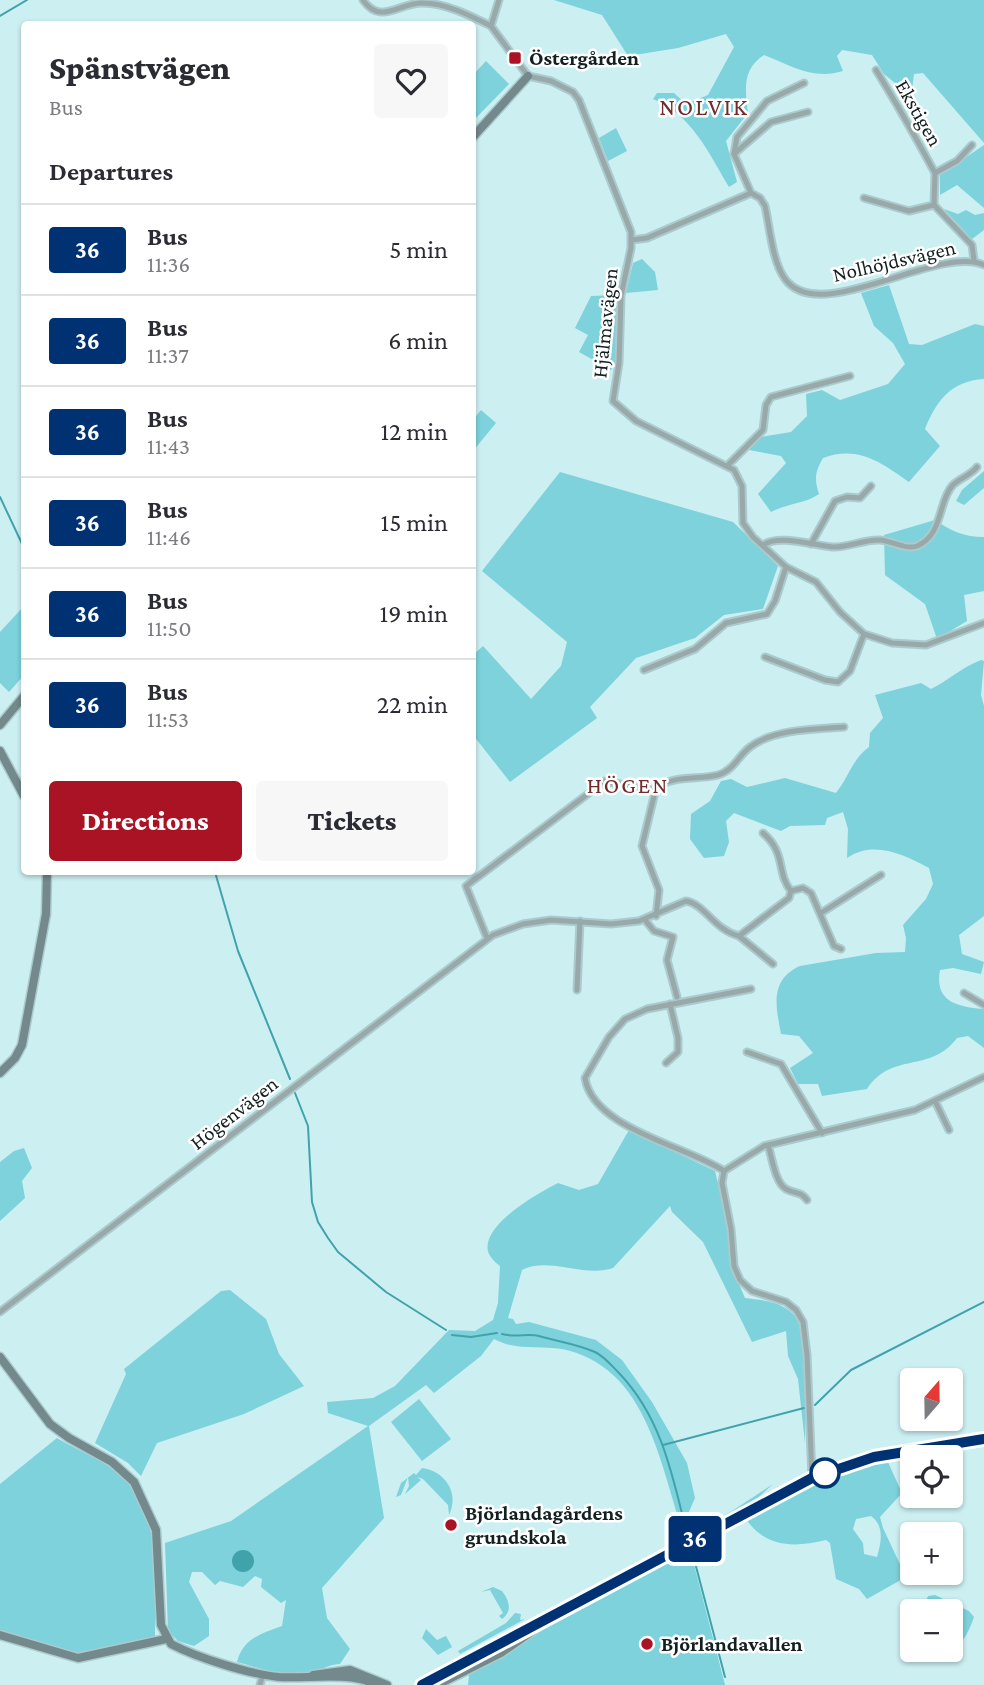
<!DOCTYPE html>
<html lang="en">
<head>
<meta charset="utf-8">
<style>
	body { margin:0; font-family:"Crimson Pro",serif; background:#f7f7f7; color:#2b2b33; height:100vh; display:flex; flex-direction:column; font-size:26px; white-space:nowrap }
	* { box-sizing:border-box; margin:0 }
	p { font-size:23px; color:#7c7c81 }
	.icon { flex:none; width:38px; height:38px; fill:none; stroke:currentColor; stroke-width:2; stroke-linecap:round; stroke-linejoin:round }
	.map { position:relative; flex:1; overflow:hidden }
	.side { position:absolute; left:21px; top:21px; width:455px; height:854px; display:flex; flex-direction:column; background:#fff; border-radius:7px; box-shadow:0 2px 5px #0004 }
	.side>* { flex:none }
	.badge { padding:0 14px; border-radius:5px; font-size:24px; line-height:46px }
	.needle { width:46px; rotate:20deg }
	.buttons { position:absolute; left:900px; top:1368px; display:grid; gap:14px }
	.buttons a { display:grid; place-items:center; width:63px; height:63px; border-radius:7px; background:#fff; box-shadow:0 2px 5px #0004; font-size:35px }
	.map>.badge { position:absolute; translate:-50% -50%; box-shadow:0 0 0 4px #fff }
	h2 { padding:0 28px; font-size:26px; line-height:63px }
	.round { display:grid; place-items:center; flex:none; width:74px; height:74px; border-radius:7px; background:#f7f7f7 }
	.overview { display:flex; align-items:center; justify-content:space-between; height:119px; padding:0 28px }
	h1 { font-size:33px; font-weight:800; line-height:52px }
	.button { display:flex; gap:14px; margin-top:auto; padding:14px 28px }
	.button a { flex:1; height:80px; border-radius:7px; background:#a91324; color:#fff; font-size:28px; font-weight:800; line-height:80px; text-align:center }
	.button a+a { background:#f7f7f7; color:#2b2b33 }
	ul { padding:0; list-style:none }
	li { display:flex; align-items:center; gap:21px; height:91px; padding:0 28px; border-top:2px solid #e1e1e2 }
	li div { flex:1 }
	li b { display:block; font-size:26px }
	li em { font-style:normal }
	li .badge { min-width:77px; font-weight:700; text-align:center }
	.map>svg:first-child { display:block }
</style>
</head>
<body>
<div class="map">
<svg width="984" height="1685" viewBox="0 0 984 1685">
	<rect width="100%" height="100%" fill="#cceff2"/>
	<g fill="#7dd2db" fill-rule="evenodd">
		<path d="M554,0H984V143L923,73L914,74L912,90L907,93L884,74L872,55L842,50L837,56L843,71C813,80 792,66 764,55C742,69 745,90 748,113L726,141L737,182L729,187C708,152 692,115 653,99L657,93H674L686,104L708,95L734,47L726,34L678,48L628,56L602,15Z"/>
		<polygon points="486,61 509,84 473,121 473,75"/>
		<polygon points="616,128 627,151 608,161 599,138"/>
		<polygon points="984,145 984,208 957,185 940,195 940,175"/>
		<polygon points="944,209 958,214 966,210 975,215 984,213 984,230 972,239"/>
		<polygon points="642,259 655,272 658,290 626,293 633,263"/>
		<path d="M889,285L909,344L922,345L975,324L984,326V379C951,381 936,401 925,429L940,446L909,482C881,462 857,445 823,458C815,472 814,479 819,494C805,504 788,503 771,512L758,494L786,463L781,456L749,450L761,437L791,432L807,416L806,394L822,390L840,400L888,384L905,364L893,343L874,326L861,293Z"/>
		<polygon points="617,295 616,363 611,370 579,352 588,335 575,328 591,296"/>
		<polygon points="481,410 496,423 473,451 473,420"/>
		<polygon points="984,471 984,488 964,505 956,501 962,490"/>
		<polygon points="560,472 733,522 778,566 763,609 724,615 695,638 636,658 590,707 597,718 510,782 473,735 473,655 483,646 531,699 561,666 567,642 482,571"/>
		<path d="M935,520C951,531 964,537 984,537V591L964,595L967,621L937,639L925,604L885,575L884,535Z"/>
		<polygon points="24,606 24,675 9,692 0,683 0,632"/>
		<path d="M981,660L984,661L981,695L984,706V916L959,935L962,954L984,962L981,974L953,968L940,970C934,1002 958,1007 984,1009V1048L968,1036L957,1038C930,1074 892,1051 867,1089L822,1096L818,1084H798L790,1068L813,1053L799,1036L781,1034C776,1007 769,980 800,966L876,953L905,952L906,938L903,925L926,899L933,884L929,868C903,854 873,840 847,858L848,829L843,812L827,818L825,825L790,826L781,831L734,813L726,821L729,842L724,856L704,858L690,839L691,814L710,801L721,781L731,779L747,787L785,778L836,793C848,778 853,758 869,747L870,733L883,718L875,695L921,683L931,689C949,680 962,667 981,660Z"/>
		<path d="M629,1130L715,1171L728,1224L732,1268L745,1298C761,1300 779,1301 792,1313C813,1333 805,1414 805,1443L798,1379L788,1356L786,1331L752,1342L703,1242L672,1212L670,1206L613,1268C585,1278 548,1256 522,1270L508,1318L513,1319L516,1324L529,1322L596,1340L622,1360L652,1402L687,1463L695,1498L688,1514L690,1521L681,1526C659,1459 645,1366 562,1349C539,1345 516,1351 494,1339L481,1356L434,1393L426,1385L369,1426L384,1518L322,1588L327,1618L350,1649L340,1664C326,1665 320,1671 308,1673C284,1678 260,1668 237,1662C243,1638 261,1634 282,1626L286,1600L281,1603L261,1587L262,1579L255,1576L243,1587L220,1581L215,1585L202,1572H192L189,1582L209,1619V1636L194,1646L178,1641L168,1631L165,1543L231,1521L368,1426L328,1413L327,1402L373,1398L395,1386L449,1330L475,1331L493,1320L498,1303L500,1266C496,1263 491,1258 489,1254C477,1227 540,1192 558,1183L579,1190L598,1184Z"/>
		<polygon points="24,1148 32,1168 22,1181 25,1198 0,1221 0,1162 14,1151"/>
		<polygon points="230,1290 266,1319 279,1354 304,1386 244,1414 157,1443 141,1476 128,1463 95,1443 126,1374 124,1369 221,1291"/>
		<polygon points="419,1399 451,1439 422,1461 391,1422"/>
		<path d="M57,1438C77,1450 101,1459 118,1473C164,1511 155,1584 155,1637L113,1650L78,1655L0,1633V1484Z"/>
		<path d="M887,1460L902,1493L880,1517L883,1528L906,1577L867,1599L859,1589L836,1579L830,1543L826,1540C793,1548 764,1548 744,1516C786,1495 839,1466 887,1460ZM871,1516C885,1526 881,1543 877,1557L864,1554L863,1543L853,1529L856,1519Z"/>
		<path d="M422,1468C445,1471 460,1493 449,1515L448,1505L423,1479L417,1477L421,1480L405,1494L409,1486L408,1477L401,1495L396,1497L401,1483L414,1473L416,1475Z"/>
		<polygon points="773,1484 751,1504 440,1673 437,1672 732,1511"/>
		<polygon points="690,1549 725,1685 468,1685 469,1675 546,1627"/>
		<path d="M493,1587L502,1591C509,1600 513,1611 502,1619L499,1616L503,1613L490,1590L481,1592Z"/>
		<path d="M935,1595L969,1611L974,1617C968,1634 960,1652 941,1650H950V1612H921L928,1596Z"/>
		<polygon points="515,1613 521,1614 520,1620 525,1619 460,1654 458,1651 506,1623"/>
		<polygon points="426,1629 437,1640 446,1636 452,1647 438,1655 422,1638"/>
	</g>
	<circle fill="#40a3ac" cx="243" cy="1561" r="11"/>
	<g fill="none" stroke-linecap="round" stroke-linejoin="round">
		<g stroke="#40a3ac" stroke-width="2">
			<polyline points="0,16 27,0"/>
			<polyline points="0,497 24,548"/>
			<polyline points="215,872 238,951 290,1079"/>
			<polyline points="295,1093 308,1126 312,1202 318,1222 328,1238 338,1252 386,1292 446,1330"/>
			<path d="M502,1334C515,1338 528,1333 539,1336C556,1341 577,1344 595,1352C605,1357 611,1365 619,1373C661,1417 672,1473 686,1530"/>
			<polyline points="452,1335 471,1337 497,1333"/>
			<polyline points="815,1405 851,1370 984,1302"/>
			<polyline points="663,1445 804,1408"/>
			<polyline points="693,1555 725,1677"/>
		</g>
		<g stroke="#abcacd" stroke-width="9">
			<g id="street">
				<path d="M363,0C381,26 400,2 423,3C446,3 471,16 491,26"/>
				<polyline points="499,0 491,26 528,76 551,81 573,92 579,100 631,232 631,248 621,296 619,363 613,401 636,421 734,470 742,486 743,523 753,537 786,567 816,582 840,612 864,634 892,643 926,645 984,623"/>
				<path d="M876,70C897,104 916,138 935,173"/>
				<polyline points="734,154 737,137 767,101 804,83"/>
				<polyline points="751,193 734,154 771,122 808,112"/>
				<polyline points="864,198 909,211 934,205 972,245 974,260"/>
				<polyline points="934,205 935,173 957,161 972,145"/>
				<path d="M632,240L647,238L751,193L760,198L765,206C770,228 772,261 785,279C820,327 937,244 984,265"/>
				<polyline points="728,465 763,430 766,405 771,397 850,376"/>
				<polyline points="811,544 835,501 847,497 860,498 871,486"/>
				<path d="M763,545C778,534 813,545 832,547C848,548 864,539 880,540C892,541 906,550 917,546C943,535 938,502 952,486C959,478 970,476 977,467"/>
				<polyline points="765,657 825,680 838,682 850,671 864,634"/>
				<polyline points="644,670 695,649 726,623 767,614 775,601 786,567"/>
				<path d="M763,833C787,854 776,873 791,891"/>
				<polyline points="821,913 881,875"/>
				<path d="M656,916L659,890L642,846L656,788C673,775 698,780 718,775C733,771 739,755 750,747C773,729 816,729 844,727"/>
				<polyline points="645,920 654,931 673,937 667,960 677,997"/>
				<polyline points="739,936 773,964"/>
				<polyline points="487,938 466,886 605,781 654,791"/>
				<polyline points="577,990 580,921"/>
				<polyline points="964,993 984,1005"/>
				<polyline points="747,1052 781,1064 822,1133"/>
				<polyline points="666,1063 678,1052 678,1038 670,1004"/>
				<polyline points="935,1101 949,1130"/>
				<path d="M768,1145C772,1157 775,1183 786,1189C795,1194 801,1191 807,1200"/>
				<path d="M724,1171C687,1146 593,1129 585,1078L609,1037L625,1019L647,1009L751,989"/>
				<path d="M0,1312L493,935L523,924L551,920L611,924L639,921L686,901C705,904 714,930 739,936L789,898L791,891L803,888L811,893L834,946L841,949"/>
				<polyline points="812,1478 807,1355 803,1322 796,1310 786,1302 752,1291 740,1280 734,1266 731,1229 722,1183 724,1171 764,1146 915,1110 984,1077"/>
				<polyline points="260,1685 263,1674"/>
			</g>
		</g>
		<g stroke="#abcacd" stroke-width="11">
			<g id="secondary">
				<polyline points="472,138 528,76"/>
				<polyline points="0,725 24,696"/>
				<polyline points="0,751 24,796"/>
				<polyline points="0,1073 15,1058 22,1045 46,914 47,872"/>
				<path d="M0,1357L50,1424L69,1438L112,1462L134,1482L156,1530L161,1625L171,1644C198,1658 249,1674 279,1677C307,1679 353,1671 376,1685"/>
				<polyline points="0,1635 78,1658 166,1639"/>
				<polyline points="313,1675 350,1670 387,1685"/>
				<polyline points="422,1685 812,1478 874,1457 984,1439"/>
				<polyline points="437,1685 501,1653 537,1628"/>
			</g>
		</g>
		<use href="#street" stroke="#99a8a9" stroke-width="5"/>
		<use href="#secondary" stroke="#73898b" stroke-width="8"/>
	</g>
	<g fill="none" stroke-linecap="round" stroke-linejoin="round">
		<g stroke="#fff" stroke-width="16">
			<polyline id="line" points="422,1685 812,1478 874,1457 984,1439"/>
		</g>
		<use href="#line" stroke="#003273" stroke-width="10"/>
	</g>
	<g fill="#a91324" stroke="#fff" stroke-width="2.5">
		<rect x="508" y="51" width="14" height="14" rx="3.5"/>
		<circle cx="451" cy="1525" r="7"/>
		<circle cx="647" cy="1644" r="7"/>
	</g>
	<circle fill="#fff" stroke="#003273" stroke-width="3.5" cx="825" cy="1473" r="14"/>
	<g text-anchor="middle" stroke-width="5" stroke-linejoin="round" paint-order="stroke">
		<g font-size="21" font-weight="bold" fill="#132022" stroke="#fff" text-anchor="start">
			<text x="529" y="65">Östergården</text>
			<text x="465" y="1520">Björlandagårdens<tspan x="465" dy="24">grundskola</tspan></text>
			<text x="661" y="1651">Björlandavallen</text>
		</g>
		<g font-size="21" fill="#132022" stroke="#fff">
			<text transform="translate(919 113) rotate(60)" y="7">Ekstigen</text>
			<text transform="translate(894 261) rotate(-13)" y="7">Nolhöjdsvägen</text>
			<text transform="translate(605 323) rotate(-84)" y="7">Hjälmavägen</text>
			<text transform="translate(234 1113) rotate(-38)" y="7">Högenvägen</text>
		</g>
		<g font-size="23" letter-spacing="2" fill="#712b2a" stroke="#fff">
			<text x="628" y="793">HÖGEN</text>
		</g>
		<g font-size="24" letter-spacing="2" fill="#712b2a" stroke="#fff">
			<text x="704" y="115">NOLVIK</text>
		</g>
	</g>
</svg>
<div class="buttons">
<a><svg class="needle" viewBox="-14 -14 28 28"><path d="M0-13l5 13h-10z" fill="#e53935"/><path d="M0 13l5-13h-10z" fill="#7c7c81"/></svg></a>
<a><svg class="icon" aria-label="locate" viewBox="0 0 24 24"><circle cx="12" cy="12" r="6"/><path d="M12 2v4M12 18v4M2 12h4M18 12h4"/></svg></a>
<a>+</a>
<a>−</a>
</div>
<b class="badge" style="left:695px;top:1539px;background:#003273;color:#fff">36</b>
<section class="side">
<div class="overview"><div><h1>Spänstvägen</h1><p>Bus</p></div><a class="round"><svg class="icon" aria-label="heart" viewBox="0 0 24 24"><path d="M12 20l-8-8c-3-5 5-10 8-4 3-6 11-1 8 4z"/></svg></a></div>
<h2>Departures</h2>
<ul>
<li><span class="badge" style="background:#003273;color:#fff">36</span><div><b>Bus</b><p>11:36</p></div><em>5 min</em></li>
<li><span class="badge" style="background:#003273;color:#fff">36</span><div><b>Bus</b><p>11:37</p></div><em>6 min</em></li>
<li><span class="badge" style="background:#003273;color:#fff">36</span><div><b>Bus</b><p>11:43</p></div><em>12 min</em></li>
<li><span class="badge" style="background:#003273;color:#fff">36</span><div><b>Bus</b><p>11:46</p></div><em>15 min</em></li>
<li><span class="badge" style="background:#003273;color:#fff">36</span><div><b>Bus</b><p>11:50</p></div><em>19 min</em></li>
<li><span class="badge" style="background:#003273;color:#fff">36</span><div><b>Bus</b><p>11:53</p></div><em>22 min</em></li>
</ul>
<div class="button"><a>Directions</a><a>Tickets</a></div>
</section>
</div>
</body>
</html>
